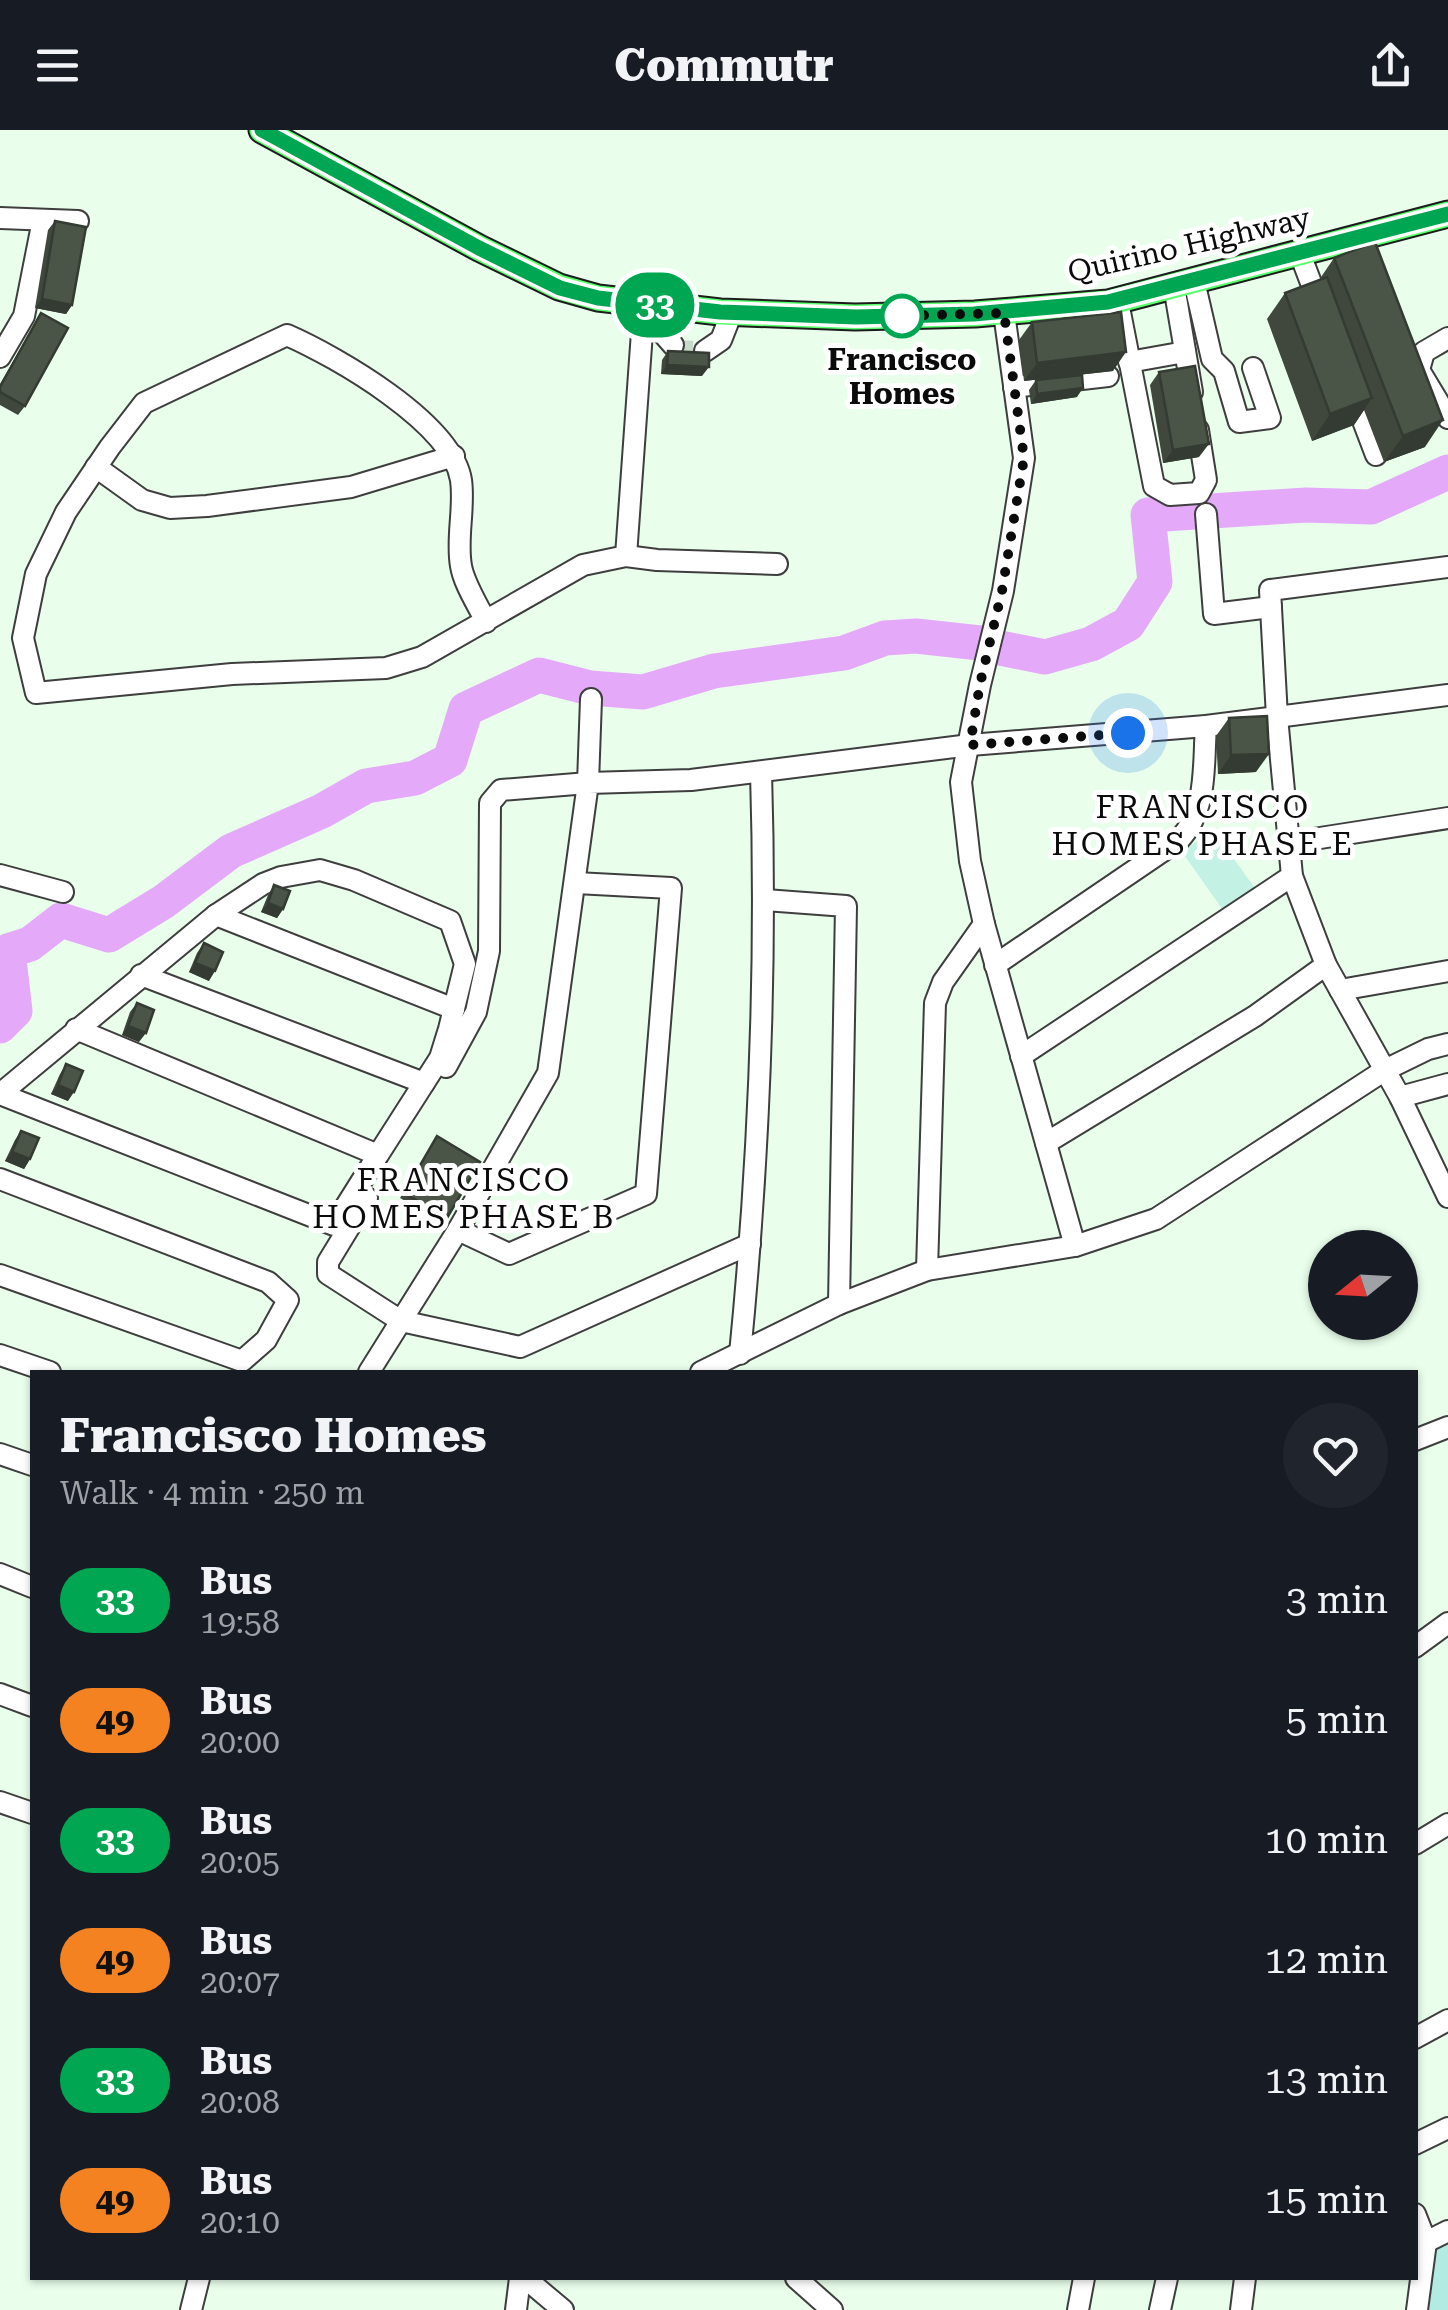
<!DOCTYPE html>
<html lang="en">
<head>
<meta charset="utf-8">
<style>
	body { margin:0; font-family:"Roboto Serif",serif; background:#20242c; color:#f1f3f6; height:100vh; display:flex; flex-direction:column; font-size:38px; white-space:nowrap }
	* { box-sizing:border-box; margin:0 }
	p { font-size:32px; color:#9ea1a6 }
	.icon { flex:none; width:55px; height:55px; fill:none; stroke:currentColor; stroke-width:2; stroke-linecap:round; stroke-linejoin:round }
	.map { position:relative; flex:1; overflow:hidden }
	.details { position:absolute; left:30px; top:1240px; width:1388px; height:910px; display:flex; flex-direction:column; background:#171b24; border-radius:0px; box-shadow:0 2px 8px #0004 }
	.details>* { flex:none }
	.badge { padding:0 20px; border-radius:32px; font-size:35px; line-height:65px }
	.needle { width:65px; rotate:252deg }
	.tools { position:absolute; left:1308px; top:1100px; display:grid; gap:20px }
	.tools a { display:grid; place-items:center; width:110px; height:110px; border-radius:50%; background:#171b24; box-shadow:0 2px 8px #0004; font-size:50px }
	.you { position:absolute; width:50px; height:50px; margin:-25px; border:8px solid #fff; border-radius:50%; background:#1a73e8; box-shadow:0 0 0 15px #1a73e833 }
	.map>.badge { position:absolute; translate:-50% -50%; box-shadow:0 0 0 5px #fff }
	.round { display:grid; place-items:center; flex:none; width:105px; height:105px; border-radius:52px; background:#20242c }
	.head { display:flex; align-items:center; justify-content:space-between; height:170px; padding:0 30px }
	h1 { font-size:48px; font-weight:800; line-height:75px }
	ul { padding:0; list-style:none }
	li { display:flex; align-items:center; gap:30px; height:120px; padding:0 30px }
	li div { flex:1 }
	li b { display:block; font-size:38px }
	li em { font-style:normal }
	li .badge { min-width:110px; font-weight:700; text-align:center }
	header { display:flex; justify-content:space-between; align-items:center; height:130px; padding:0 30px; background:#171b24; font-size:45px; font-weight:800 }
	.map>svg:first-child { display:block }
</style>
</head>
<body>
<header><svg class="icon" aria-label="menu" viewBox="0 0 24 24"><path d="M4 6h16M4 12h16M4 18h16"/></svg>Commutr<svg class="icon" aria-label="share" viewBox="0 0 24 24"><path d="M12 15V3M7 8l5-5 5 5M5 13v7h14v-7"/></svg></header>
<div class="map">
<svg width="1448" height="2180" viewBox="0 0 1448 2180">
	<rect width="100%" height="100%" fill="#e9ffec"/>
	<polygon fill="#b1ebe1" points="1448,2107 1448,2180 1425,2180 1434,2115"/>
	<polygon fill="#c3f2e4" points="1213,700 1257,761 1225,783 1182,722"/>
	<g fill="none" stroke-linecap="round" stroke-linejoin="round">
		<g stroke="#e4aaf9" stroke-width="35">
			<polyline points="1000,518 1045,527 1091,514 1128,494 1155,452 1148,385 1306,375 1371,377 1448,342"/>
			<polyline points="0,896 15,881 8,821 30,814 61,790 109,805 163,772 231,721 322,681 366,656 415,648 450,630 466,579 539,545 590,558 643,562 714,541 844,523 885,508 916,506 980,513"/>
		</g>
		<polyline stroke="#c8daca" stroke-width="20" stroke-dasharray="20 10" stroke-linecap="butt" points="673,220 705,221"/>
		<g stroke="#3e3e3e" stroke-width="24">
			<g id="minor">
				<polyline points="0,88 78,91"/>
				<polyline points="1300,124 1321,179"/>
				<polyline points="1194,151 1212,229 1224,241 1239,292 1270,288 1253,238"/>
				<polyline points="1174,156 1192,262"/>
				<polyline points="652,175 659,199 673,215"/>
				<polyline points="1119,177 1154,356 1170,365 1199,363 1206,350 1198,300"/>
				<polyline points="1004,183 1024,328 1003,461 980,555 961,652 970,731 984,794 1075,1116"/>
				<polyline points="1448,208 1424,222 1419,240 1448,288"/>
				<polyline points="705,221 721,210 732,182"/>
				<polyline points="0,227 24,186 43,90"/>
				<polyline points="1129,232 1185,222"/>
				<polyline points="1014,257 1108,246"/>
				<polyline points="1352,262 1376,325"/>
				<polyline points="96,337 142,370 170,378 207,376 351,357 454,326"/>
				<polyline points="1206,384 1214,484 1271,477"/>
				<polyline points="626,426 644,174"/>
				<polyline points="1448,437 1270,460 1277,587 1292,746 1326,835 1400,967 1448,1067"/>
				<path d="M486,492C478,475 464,454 461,436C456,408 465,378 461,350C452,293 337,227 287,205L144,273L110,317L66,382L36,444L23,508L36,563L232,544L386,538L422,527L583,435L626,426L657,430L777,434"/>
				<polyline points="1288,713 1448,688"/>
				<polyline points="0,745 63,762"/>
				<polyline points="765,770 846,776 839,1174"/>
				<polyline points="216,785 454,879"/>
				<path d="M995,835L1179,710C1208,679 1203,637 1206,596"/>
				<polyline points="141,845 424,953"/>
				<polyline points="1340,860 1448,841"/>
				<polyline points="76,899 378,1025 334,1095 0,964 216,785 263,754 281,747 320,740 354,750 450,791 465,834 449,899 440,928 378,1025"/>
				<polyline points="1021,926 1292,746"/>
				<polyline points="446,937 476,882 489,821 490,673 501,660 588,653 591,569"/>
				<polyline points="1400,967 1448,954"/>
				<polyline points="1046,1013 1255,886 1326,835"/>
				<polyline points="0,1049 268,1152 288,1170 266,1210 242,1231 0,1145"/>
				<polyline points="367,1068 328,1132 328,1144 401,1191 520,1217 750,1114"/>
				<polyline points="458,1100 509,1124 646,1064 671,758 576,753"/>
				<polyline points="927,1140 935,873 943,852 984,794"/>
				<path d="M740,1224C759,1031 767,836 761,642"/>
				<polyline points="0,1225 50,1242"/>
				<polyline points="369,1242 458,1100 548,943 588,653 691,650 970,615 1206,596 1448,565"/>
				<polyline points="701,1242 839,1174 927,1140 1075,1116 1156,1089 1385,940 1428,919 1448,914"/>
				<polyline points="1415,1310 1448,1297"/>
				<polyline points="0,1324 32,1335"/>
				<polyline points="0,1444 32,1457"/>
				<polyline points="1415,1517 1448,1493"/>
				<polyline points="0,1564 32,1576"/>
				<polyline points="0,1672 32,1683"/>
				<polyline points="1415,1714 1448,1694"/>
				<polyline points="1415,1908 1448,1890"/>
				<polyline points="1415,2014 1448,1998"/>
				<polyline points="1415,2084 1426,2112 1448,2101"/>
				<polyline points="1415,2113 1426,2112 1417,2180"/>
				<polyline points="525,2148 563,2180"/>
				<polyline points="796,2148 832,2180"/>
				<polyline points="191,2180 199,2148"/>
				<polyline points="516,2180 520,2148"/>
				<polyline points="1078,2180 1084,2148"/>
				<polyline points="1160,2180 1167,2148"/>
				<polyline points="1241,2180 1245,2148"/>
			</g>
		</g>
		<g stroke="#1c1c1c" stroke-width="29">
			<polyline id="major" points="262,0 479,118 559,157 598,168 720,182 855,187 975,184 1108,173 1448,84"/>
		</g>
		<use href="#minor" stroke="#fff" stroke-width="20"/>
		<use href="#major" stroke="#59ff6c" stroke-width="25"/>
	</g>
	<g fill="#40483d">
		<polygon points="55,91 72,175 66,184 35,178 48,100"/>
		<polygon points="1334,128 1425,317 1384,332 1364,280 1354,295 1312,311 1267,189 1285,163 1319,150"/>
		<polygon points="41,183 25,276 18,285 0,275 0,254"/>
		<polygon points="1032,192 1113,241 1024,251 1019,210"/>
		<polygon points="668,221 702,246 661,244 662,230"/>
		<polygon points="1159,242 1199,327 1163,333 1150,255"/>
		<polygon points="1036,250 1077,267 1031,274 1029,260"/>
		<polygon points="1229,588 1256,642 1218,644 1216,606"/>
		<polygon points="274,755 283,779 277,788 261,782 268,765"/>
		<polygon points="204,813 209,851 189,842 197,823"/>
		<polygon points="137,873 139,912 122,905 130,882"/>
		<polygon points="66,934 68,971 51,964 60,944"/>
		<polygon points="21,1001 30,1029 24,1039 5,1031 15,1010"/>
		<polygon points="437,1006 480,1032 444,1093 400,1068"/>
	</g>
	<g fill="#343b32">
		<polygon points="42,169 72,175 66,184 35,178"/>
		<polygon points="1126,222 1113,241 1024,251 1037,233"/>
		<polygon points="667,235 709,237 702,246 661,244"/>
		<polygon points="1083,258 1077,267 1031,274 1037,264"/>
		<polygon points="1372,268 1354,295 1312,311 1330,284"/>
		<polygon points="1443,290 1425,317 1384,332 1403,306"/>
		<polygon points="1209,314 1199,327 1163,333 1173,320"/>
		<polygon points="1269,624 1256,642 1218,644 1231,625"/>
		<polygon points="268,773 283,779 277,788 261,782"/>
		<polygon points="195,833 215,841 209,851 189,842"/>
		<polygon points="128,896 146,903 139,912 122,905"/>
		<polygon points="58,955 74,962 68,971 51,964"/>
		<polygon points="12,1022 30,1029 24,1039 5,1031"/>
	</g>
	<g fill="#4a5447" stroke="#343b32" stroke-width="2.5">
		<polygon points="55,91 86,97 72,175 42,169"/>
		<polygon points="1375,112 1443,290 1403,306 1334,128"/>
		<polygon points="1327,147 1372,268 1330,284 1285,163"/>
		<polygon points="1121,182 1126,222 1037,233 1032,192"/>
		<polygon points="41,183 68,198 25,276 0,262 0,257"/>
		<polygon points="668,221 709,223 709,237 667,235"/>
		<polygon points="1195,236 1209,314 1173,320 1159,242"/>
		<polygon points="1082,245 1083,258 1037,264 1036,250"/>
		<polygon points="1267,586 1269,624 1231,625 1229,588"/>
		<polygon points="274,755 290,761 283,779 268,773"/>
		<polygon points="204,813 223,822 215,841 195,833"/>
		<polygon points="137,873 154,880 146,903 128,896"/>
		<polygon points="66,934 83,941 74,962 58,955"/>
		<polygon points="21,1001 39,1008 30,1029 12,1022"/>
		<polygon points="437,1006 480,1032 447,1088 404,1063"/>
	</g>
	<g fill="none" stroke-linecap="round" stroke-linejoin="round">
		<g stroke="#fff" stroke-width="22">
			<polyline id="line" points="262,0 479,118 560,158 598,168 720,182 856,187 974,184 1108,172 1448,84"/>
		</g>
		<use href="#line" stroke="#00a651" stroke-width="15"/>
		<polyline stroke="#0b0b0b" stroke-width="10" stroke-dasharray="0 18" points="902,186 895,186 1004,183 1024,328 1002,461 980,554 970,615 1128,603"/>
	</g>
	<circle fill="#fff" stroke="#00a651" stroke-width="5" cx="902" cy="186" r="20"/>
	<g text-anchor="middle" stroke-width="10" stroke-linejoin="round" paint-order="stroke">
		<g font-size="30" fill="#0b0b0b" stroke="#fff">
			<text transform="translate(1189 115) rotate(-13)" y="10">Quirino Highway</text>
		</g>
		<g font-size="30" font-weight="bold" fill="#0b0b0b" stroke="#fff">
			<text x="902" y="240">Francisco<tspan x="902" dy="34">Homes</tspan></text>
		</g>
		<g font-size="32" letter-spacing="2.5" fill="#0b0b0b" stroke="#fff">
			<text x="1203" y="688">FRANCISCO<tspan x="1203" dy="37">HOMES PHASE E</tspan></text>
			<text x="464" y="1061">FRANCISCO<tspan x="464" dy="37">HOMES PHASE B</tspan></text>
		</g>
	</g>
</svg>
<div class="tools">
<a><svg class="needle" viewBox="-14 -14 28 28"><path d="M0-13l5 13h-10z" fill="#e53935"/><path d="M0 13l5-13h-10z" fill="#9ea1a6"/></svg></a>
</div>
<div class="you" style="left:1128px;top:603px"></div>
<b class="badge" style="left:655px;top:175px;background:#00a651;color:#fff">33</b>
<section class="details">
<div class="head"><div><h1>Francisco Homes</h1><p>Walk · 4 min · 250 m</p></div><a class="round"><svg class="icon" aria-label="heart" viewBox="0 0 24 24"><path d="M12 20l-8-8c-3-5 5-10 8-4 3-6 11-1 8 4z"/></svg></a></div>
<ul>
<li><span class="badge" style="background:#00a651;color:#fff">33</span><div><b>Bus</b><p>19:58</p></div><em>3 min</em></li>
<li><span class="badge" style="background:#f58220;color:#111">49</span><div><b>Bus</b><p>20:00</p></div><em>5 min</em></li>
<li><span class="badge" style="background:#00a651;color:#fff">33</span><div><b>Bus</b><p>20:05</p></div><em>10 min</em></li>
<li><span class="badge" style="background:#f58220;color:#111">49</span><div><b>Bus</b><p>20:07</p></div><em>12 min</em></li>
<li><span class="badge" style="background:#00a651;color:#fff">33</span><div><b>Bus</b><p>20:08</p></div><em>13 min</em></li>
<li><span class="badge" style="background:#f58220;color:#111">49</span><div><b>Bus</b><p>20:10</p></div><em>15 min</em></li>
</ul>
</section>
</div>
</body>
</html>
